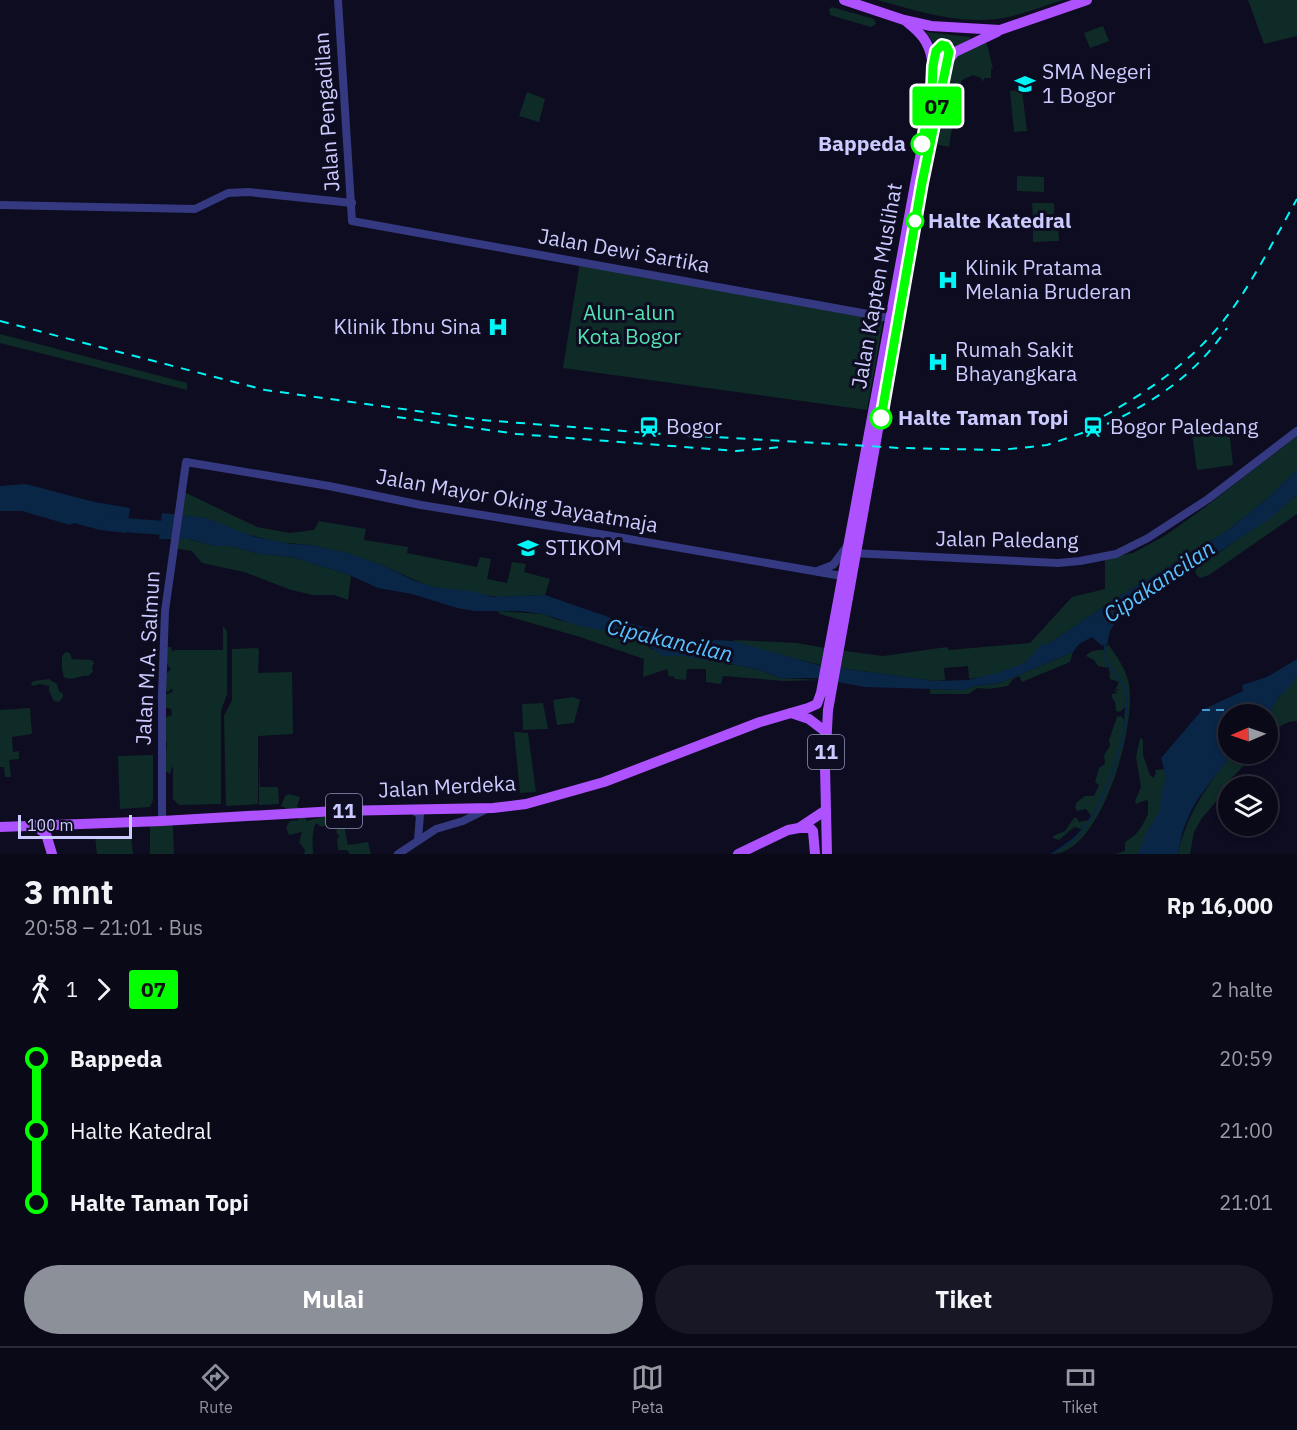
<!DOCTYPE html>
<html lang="id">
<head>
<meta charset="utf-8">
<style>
	body { margin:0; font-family:"IBM Plex Sans",sans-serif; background:#181725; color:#f1f3f6; height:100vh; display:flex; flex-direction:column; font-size:22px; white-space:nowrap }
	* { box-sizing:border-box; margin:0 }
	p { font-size:20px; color:#999aa2 }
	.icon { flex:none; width:33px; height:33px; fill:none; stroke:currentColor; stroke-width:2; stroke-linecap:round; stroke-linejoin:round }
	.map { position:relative; height:854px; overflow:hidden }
	.panel { display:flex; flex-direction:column; background:#0a0918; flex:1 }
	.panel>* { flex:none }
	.badge { padding:0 12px; border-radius:4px; font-size:21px; line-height:39px }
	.needle { width:39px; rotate:268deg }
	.fabs { position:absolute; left:1218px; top:704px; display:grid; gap:12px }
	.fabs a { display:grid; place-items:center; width:60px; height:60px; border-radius:50%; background:#0a0918; box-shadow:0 3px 9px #0003,0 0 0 2px #2a2a37; font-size:30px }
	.scale { position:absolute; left:18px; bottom:15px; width:114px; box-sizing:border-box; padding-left:6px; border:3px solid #cccbff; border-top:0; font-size:16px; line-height:21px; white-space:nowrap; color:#cccbff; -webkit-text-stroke:4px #0d0c20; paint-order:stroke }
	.map>.badge { position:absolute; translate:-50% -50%; box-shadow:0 0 0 3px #fff }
	.legs { display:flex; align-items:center; gap:9px; height:66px; padding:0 24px; font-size:20px }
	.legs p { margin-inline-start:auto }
	.head { display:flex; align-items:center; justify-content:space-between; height:102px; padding:0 24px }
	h1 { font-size:33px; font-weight:700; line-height:45px }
	.button { display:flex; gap:12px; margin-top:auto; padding:12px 24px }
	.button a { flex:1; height:69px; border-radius:36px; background:#8c9099; color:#fff; font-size:24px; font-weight:700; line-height:69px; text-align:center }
	.button a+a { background:#181725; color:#f1f3f6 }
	ul { padding:0 24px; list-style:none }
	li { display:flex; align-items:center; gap:21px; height:72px; font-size:22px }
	li i { display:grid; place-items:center; width:9px; height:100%; margin:0 8px; background:currentColor }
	li i::after { content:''; width:15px; height:15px; margin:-8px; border:4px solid; border-radius:50%; background:#0a0918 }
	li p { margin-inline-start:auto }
	li:first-child i { background:linear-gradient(#0000 50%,currentColor 0) }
	li:last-child i { background:linear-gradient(currentColor 50%,#0000 0) }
	.menu { display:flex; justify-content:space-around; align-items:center; height:84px; border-top:2px solid #2a2a37; background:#0a0918; font-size:16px; color:#999aa2 }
	.menu a { display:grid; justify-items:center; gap:3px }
	.menu .current { color:#8c9099 }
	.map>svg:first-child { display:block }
</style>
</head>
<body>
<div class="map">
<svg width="1297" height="854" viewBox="0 0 1297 854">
	<rect width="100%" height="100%" fill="#0d0c20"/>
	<g fill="#0f2b27">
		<path d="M877,0H1063C1041,7 1019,16 996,19C956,24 914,10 877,0Z"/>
		<polygon points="1248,0 1297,0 1297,36 1264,44"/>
		<polygon points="832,7 874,19 876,24 871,27 830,15 829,9"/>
		<polygon points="1103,26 1109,41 1090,48 1084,33"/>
		<polygon points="926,32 970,37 970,39 953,48 949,41 945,39 934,44"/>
		<polygon points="985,37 993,68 991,69 991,78 984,78 983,82 981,78 973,75 962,80 958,92 949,147 929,143 955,52"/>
		<polygon points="1022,90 1027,131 1014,132 1010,91"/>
		<polygon points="527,92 545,99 539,122 519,116"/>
		<polygon points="1017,176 1044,177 1044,192 1017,191"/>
		<polygon points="1032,203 1054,203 1054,219 1033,219"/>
		<polygon points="1033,228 1058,228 1059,241 1033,242"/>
		<polygon points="580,262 884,316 867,410 563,368"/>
		<polygon points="0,334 187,383 187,390 0,343"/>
		<polygon points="1229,429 1233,465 1197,470 1192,434"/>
		<path d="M1297,436V470L1268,498L1227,531L1123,594L1048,644C1037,645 1034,656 1026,662C1012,672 986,676 969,679L968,666L944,668L945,680L934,681L840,668L844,651L883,656L947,647L949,650L1030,643L1072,597L1105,589V559L1133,553L1166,535L1204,508Z"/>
		<polygon points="461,490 482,494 479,504 458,500"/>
		<polygon points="182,491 257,527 290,533 314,530 319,521 366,529 364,540 408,547 407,553 477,567 480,557 491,559 487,579 507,583 512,562 526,564 524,572 550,579 545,595 498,597 428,586 384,566 346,553 310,545 277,542 242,533 206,518 178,515"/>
		<polygon points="1297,495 1297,514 1209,575 1200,578 1196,574 1195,569 1272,516"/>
		<polygon points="185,538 215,546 230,546 260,554 292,557 347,574 351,576 348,600 334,595 313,595 291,590 244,572 202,563 192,551 173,548 175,539"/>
		<polygon points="498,611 543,614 558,620 627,635 644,643 651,649 756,669 781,678 823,680 785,681 723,676 721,684 706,682 706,669 687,669 686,680 675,679 673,676 669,677 667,669 643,677 644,659 580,637 500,614"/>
		<polygon points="223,626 227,631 227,694 221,711 221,804 179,805 173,799 173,765 170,774 165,771 167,742 165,740 166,717 172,715 171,709 165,707 164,695 170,693 173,691 172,688 168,692 165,690 164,676 171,669 167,664 167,647 171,647 173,653 174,650 223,650"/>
		<polygon points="736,640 797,643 825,648 821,665 743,646 733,641"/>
		<path d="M1108,644C1116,655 1125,668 1128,680C1139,720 1102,854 1052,854L1068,844L1082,829L1074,827L1059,840L1053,838V836L1065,831L1074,818H1077L1079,822L1089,820L1091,816L1086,809L1077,811L1075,807L1077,802L1085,796H1094L1099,785L1095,782L1099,768L1105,764L1104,755L1110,746L1109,740L1117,717L1121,716L1124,720L1125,707L1120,712L1116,711L1115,702L1112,698V694L1117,693L1114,689L1119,691L1116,688L1119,682L1110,679L1109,668L1098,666L1094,660L1086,656C1089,651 1099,649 1104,650Z"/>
		<polygon points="257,648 259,650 258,673 292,672 293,734 258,736 258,804 226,806 224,716 232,700 232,649"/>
		<path d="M66,652L70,653L72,659L92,660L94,663L92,667L93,672L88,676C80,674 73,682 64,677L62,669V656Z"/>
		<polygon points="1073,652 1070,662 1022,682 1019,676 1013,679 1008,686 989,689 977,688 969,694 930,694 930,689 964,690 974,686 1000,683"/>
		<path d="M1297,677V721C1282,721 1276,730 1268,741C1268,733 1266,723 1268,716C1271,703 1288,687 1297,677Z"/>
		<polygon points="49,679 57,684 59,691 63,694 63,697 59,702 54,701 49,691 49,686 40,684 33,686 31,684 33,681"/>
		<polygon points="573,697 580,700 574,723 557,725 553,700"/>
		<polygon points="543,703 548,729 523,730 522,704"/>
		<polygon points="30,708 32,734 12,737 13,752 19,751 19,759 9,760 11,777 5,777 4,767 0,767 0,710"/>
		<polygon points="514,732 528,733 536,792 520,793"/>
		<polygon points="1140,738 1143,740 1143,755 1150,775 1153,778 1156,773 1155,770 1165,769 1171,789 1140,854 1115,854 1125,851 1125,842 1135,835 1142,826 1148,814 1148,801 1146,800 1136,804 1135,801 1141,787 1136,757"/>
		<path d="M1233,753H1256L1230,780L1220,797L1202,818L1194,832L1190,854H1178C1188,810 1205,792 1229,756Z"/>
		<polygon points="153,755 153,800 150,807 120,809 118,756"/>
		<polygon points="259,761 260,787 278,787 279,804 259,805"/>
		<path d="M289,794L300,797L297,806L307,821L321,817H340L343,821L348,845L368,842L371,854H350L347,850H338L337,840L339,836L336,832L339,825L338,822L333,821L322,827L316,823C311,832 313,845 313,854H304L305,850L299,842L302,832L289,835L286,827L290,821L299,820L294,812L281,806L285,796Z"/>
		<polygon points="173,825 174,854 150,854 150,826"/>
		<polygon points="131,836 133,854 97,854 95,837"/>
	</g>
	<g fill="#0a2646">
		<path d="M1297,470V495L1268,520L1135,606C1122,616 1108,625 1108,643L1102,646L1092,637L1079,644L1073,652L1000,683L974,686L964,690L865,687L816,678H781L756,669L731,664L683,656H663L644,643L627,635L576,625L543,614L520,611H475L457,608L412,594L378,588L347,574L292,557L260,554L230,546H215L190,539H159L162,513L206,518L255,537L291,544L310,545L347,553L384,566L415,581L433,587L471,591L493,597L545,595L620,621L657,630L675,637L697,641L715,640L733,641L818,665L934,681L968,680L997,673L1025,663L1042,644H1048L1123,594L1227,531L1268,498Z"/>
		<polygon points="26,484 94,502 130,508 126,533 100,530 74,523 70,525 22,511 0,511 0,486"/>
		<polygon points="1297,659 1297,677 1286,691 1279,696 1268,716 1268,714 1228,714 1228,753 1233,753 1199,797 1191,811 1183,830 1178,854 1138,854 1146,833 1160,811 1161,795 1166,778 1161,758 1202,710 1243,691 1242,685 1267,677"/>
	</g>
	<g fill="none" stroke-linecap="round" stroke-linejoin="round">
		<path stroke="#0a2646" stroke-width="2" d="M1052,854C1061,848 1070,843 1078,835C1105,806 1130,733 1126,693C1124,680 1110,670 1105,658C1104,654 1105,648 1105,644"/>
		<polyline stroke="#0a2646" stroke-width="14" points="110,524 178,529"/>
		<polyline stroke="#59c2ff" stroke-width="1.5" stroke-dasharray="8 6" stroke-linecap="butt" points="1202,710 1271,710"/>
		<g stroke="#353981" stroke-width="8">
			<polyline points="338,0 352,221 890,318"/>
			<polyline points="0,205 195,209 228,193 248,192 352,203"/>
			<polyline points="851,553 1058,563 1080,561 1116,554 1148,538 1208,499 1297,431"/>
			<polyline points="817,571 833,565 848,545"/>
			<polyline points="412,809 420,815 418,840"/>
			<polyline points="162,821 162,695 165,611 186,462 329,486 421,505 606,535 842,576"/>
			<polyline points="398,854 436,829 463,821 489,808"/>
		</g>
		<g stroke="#ae52ff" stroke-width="10">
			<polyline points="844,0 904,20 931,26 1000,30 1087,0"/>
			<path d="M907,22C921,33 929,42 932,60"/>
			<polyline points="947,62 955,52 997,32"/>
			<polyline points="791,713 809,719 826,732"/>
			<polyline points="34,825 46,834 52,854"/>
			<path d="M0,827L162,821L336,811L493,808L526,804L604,782L760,722L808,708L817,704L821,693L929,109C931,92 929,55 942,45L946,46L949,52L922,183L828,710L825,767L827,854"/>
			<polyline points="799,828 810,828 813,831 815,854"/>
			<polyline points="738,854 788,830 799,828 826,810"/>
		</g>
		<g stroke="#00f5f6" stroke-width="2" stroke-dasharray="9 8" stroke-linecap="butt">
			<polyline points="0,321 265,390 482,420 649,433 900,448 999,450 1030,447 1047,445 1085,432"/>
			<path d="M1104,416C1147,392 1188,364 1220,325C1251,287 1273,241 1297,199"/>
			<polyline points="397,417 517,434 736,451 782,447"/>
			<path d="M1107,424C1156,401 1197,373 1227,328"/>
		</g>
	</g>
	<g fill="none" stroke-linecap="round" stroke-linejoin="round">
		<g stroke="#fff" stroke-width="14">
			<polyline id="line-1" points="881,418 922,183 949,52 946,46 942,45 936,51 933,66 932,91 922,144"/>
		</g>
		<use href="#line-1" stroke="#04ff00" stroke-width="9"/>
	</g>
	<defs>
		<g id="school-bare" transform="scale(1.62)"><path d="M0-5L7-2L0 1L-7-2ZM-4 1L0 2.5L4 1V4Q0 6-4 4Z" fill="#00f5f6" stroke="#0d0c20" stroke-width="2.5" paint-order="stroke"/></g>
		<g id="hospital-bare" transform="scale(1.62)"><path d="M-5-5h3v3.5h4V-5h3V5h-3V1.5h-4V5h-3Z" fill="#00f5f6" stroke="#0d0c20" stroke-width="2.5" paint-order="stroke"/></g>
		<g id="station-bare" transform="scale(1.62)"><path d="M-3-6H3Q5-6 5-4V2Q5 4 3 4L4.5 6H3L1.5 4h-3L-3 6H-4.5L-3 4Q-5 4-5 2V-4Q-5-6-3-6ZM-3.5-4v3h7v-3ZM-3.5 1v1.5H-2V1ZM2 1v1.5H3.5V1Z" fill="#00f5f6" stroke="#0d0c20" stroke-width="2.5" paint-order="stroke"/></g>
		<g id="university-bare" transform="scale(1.62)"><path d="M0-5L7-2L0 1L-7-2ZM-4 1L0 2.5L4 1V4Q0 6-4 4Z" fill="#00f5f6" stroke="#0d0c20" stroke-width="2.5" paint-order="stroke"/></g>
	</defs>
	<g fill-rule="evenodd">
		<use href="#school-bare" x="1025" y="84"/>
		<use href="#hospital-bare" x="948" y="280"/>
		<use href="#hospital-bare" x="498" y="327"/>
		<use href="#hospital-bare" x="938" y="362"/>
		<use href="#station-bare" x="649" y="427"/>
		<use href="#station-bare" x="1093" y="427"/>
		<use href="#university-bare" x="528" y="548"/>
	</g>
	<g fill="#fff" stroke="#04ff00" stroke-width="3">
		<circle cx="922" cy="144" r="10"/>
		<circle cx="915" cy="221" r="8"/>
		<circle cx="881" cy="418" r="10"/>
	</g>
	<g text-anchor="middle" stroke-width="6" stroke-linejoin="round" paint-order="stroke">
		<g fill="#0d0c20" stroke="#9392bc" stroke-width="1.5">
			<rect x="808" y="735" width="36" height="34" rx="4.5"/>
			<rect x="326" y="794" width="36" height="34" rx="4.5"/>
		</g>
		<g font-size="20" font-weight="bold" fill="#cccbff">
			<text x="826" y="759">11</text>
			<text x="344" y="818">11</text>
		</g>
		<g font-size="21" fill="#cccbff" stroke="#0d0c20" text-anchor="start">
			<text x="1042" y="79">SMA Negeri<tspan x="1042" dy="24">1 Bogor</tspan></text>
			<text x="965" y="275">Klinik Pratama<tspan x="965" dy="24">Melania Bruderan</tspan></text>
			<text x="481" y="334" text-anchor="end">Klinik Ibnu Sina</text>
			<text x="955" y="357">Rumah Sakit<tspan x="955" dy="24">Bhayangkara</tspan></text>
			<text x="666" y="434">Bogor</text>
			<text x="1110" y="434">Bogor Paledang</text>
			<text x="545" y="555">STIKOM</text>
		</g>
		<g font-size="21" fill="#cccbff" stroke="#0d0c20">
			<text transform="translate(327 112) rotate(-94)" y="7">Jalan Pengadilan</text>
			<text transform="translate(624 251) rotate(10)" y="7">Jalan Dewi Sartika</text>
			<text transform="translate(877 286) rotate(-80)" y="7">Jalan Kapten Muslihat</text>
			<text transform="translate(517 501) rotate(10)" y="7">Jalan Mayor Oking Jayaatmaja</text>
			<text transform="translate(1007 540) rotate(1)" y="7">Jalan Paledang</text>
			<text transform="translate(148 658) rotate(-87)" y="7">Jalan M.A. Salmun</text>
			<text transform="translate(447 787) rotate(-3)" y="7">Jalan Merdeka</text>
		</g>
		<g font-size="21" font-weight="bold" fill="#cccbff" stroke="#0d0c20" text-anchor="start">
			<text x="906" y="151" text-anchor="end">Bappeda</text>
			<text x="928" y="228">Halte Katedral</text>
			<text x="898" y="425">Halte Taman Topi</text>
		</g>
		<g font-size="21" fill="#53e3b1" stroke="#0d0c20">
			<text x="629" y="320">Alun-alun<tspan x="629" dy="24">Kota Bogor</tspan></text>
		</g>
		<g font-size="22" font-style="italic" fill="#59c2ff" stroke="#0d0c20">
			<text transform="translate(1159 581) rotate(-34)" y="8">Cipakancilan</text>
			<text transform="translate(670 640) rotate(13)" y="8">Cipakancilan</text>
		</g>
	</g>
</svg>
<div class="fabs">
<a><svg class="needle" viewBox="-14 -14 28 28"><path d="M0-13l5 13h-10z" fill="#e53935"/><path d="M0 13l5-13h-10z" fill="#999aa2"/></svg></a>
<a><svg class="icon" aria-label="layers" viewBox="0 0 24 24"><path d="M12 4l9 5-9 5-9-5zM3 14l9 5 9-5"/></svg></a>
</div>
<div class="scale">100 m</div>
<b class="badge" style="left:937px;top:106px;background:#04ff00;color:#111">07</b>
</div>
<section class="panel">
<div class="head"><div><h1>3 mnt</h1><p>20:58 – 21:01 · Bus</p></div><b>Rp 16,000</b></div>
<div class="legs"><svg class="icon" aria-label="walk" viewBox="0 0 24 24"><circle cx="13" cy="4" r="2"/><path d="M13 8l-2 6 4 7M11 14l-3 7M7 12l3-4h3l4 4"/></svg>1<svg class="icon" aria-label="forward" viewBox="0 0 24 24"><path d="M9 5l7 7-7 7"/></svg><b class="badge" style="background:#04ff00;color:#111">07</b><p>2 halte</p></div>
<ul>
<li><i style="color:#04ff00"></i><b>Bappeda</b><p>20:59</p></li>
<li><i style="color:#04ff00"></i><span>Halte Katedral</span><p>21:00</p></li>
<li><i style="color:#04ff00"></i><b>Halte Taman Topi</b><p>21:01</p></li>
</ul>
<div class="button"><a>Mulai</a><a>Tiket</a></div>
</section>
<nav class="menu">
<a class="current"><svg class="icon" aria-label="directions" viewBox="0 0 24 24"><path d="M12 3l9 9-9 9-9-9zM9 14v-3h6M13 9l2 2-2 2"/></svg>Rute</a>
<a><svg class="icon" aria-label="map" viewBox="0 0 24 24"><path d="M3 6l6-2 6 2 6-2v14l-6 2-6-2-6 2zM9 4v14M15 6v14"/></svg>Peta</a>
<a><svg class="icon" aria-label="tickets" viewBox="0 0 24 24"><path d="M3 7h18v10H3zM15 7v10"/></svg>Tiket</a>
</nav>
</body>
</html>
